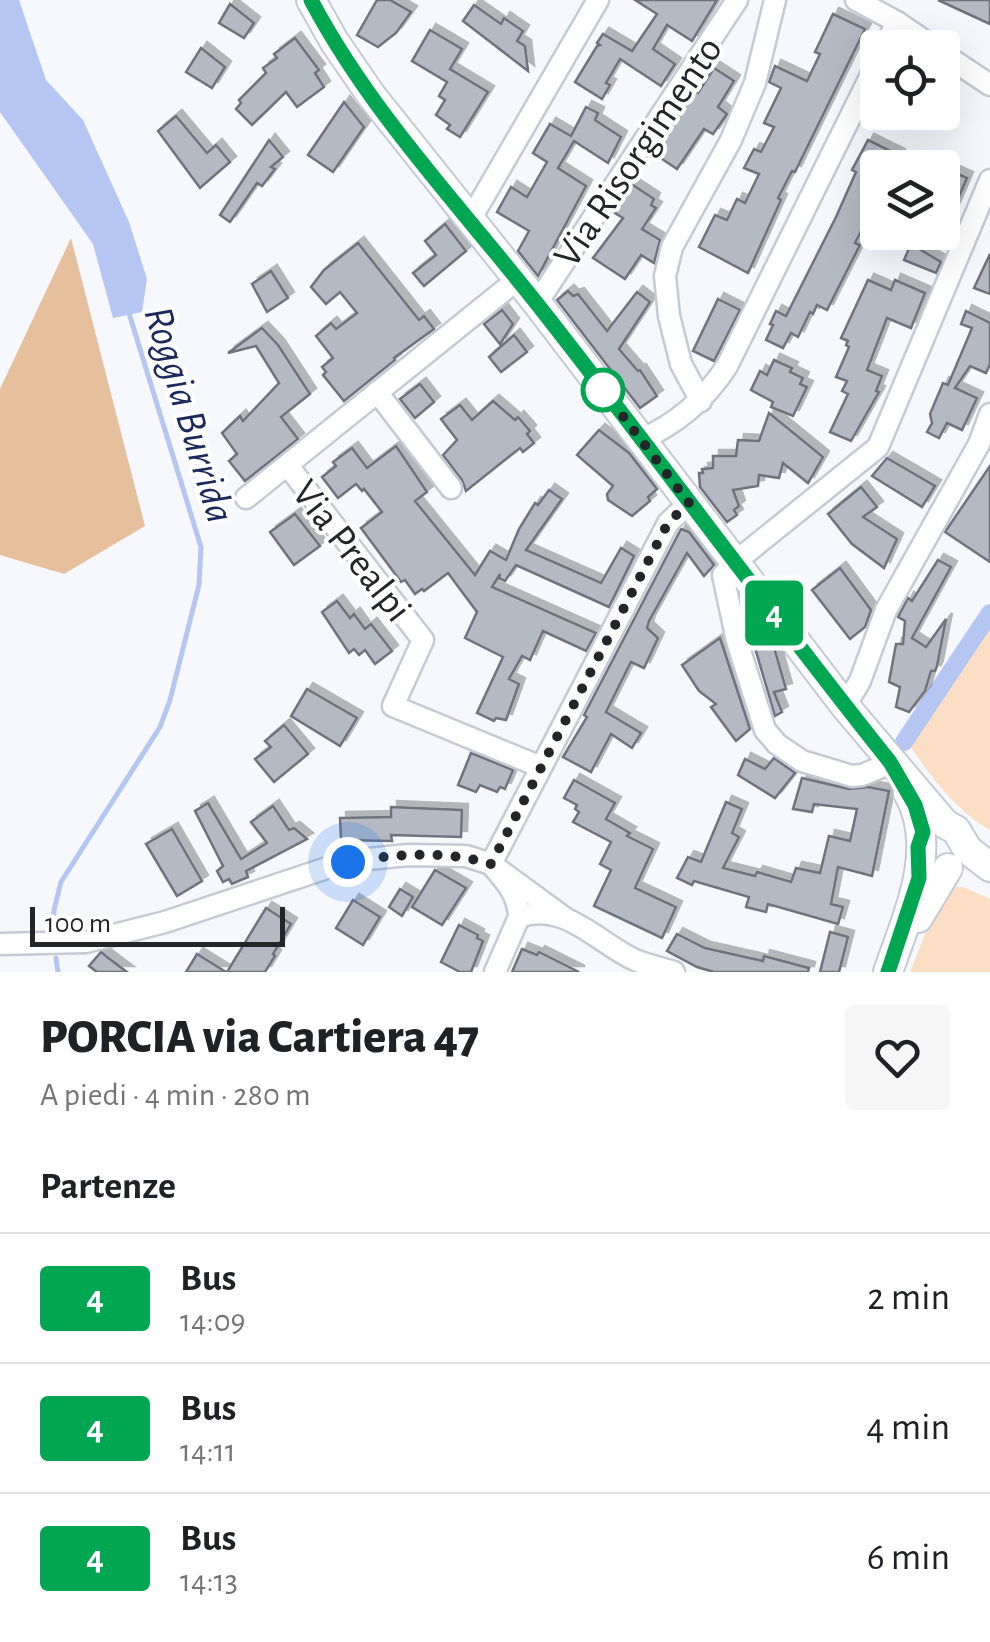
<!DOCTYPE html>
<html lang="it">
<head>
<meta charset="utf-8">
<style>
	body { margin:0; font-family:"Alegreya Sans",sans-serif; background:#f6f6f6; color:#202124; height:100vh; display:flex; flex-direction:column; font-size:38px; white-space:nowrap }
	* { box-sizing:border-box; margin:0 }
	p { font-size:32px; color:#757577 }
	.icon { flex:none; width:55px; height:55px; fill:none; stroke:currentColor; stroke-width:2; stroke-linecap:round; stroke-linejoin:round }
	.map { position:relative; height:972px; overflow:hidden }
	.side { display:flex; flex-direction:column; background:#fff; flex:1 }
	.side>* { flex:none }
	.badge { padding:0 20px; border-radius:8px; font-size:35px; line-height:65px }
	.fabs { position:absolute; left:860px; top:30px; display:grid; gap:20px }
	.fabs a { display:grid; place-items:center; width:100px; height:100px; border-radius:10px; background:#fff; box-shadow:0 10px 40px #0002; font-size:50px }
	.scale { position:absolute; left:30px; bottom:25px; width:255px; box-sizing:border-box; padding-left:10px; border:5px solid #232529; border-top:0; font-size:28px; line-height:35px; white-space:nowrap; color:#232529; -webkit-text-stroke:8px #fff; paint-order:stroke }
	.you { position:absolute; width:50px; height:50px; margin:-25px; border:8px solid #fff; border-radius:50%; background:#1a73e8; box-shadow:0 0 0 15px #1a73e833 }
	.map>.badge { position:absolute; translate:-50% -50%; box-shadow:0 0 0 5px #fff }
	h2 { padding:0 40px; font-size:38px; line-height:90px }
	.round { display:grid; place-items:center; flex:none; width:105px; height:105px; border-radius:10px; background:#f6f6f6 }
	.overview { display:flex; align-items:center; justify-content:space-between; height:170px; padding:0 40px }
	h1 { font-size:48px; font-weight:800; line-height:75px }
	ul { padding:0; list-style:none }
	li { display:flex; align-items:center; gap:30px; height:130px; padding:0 40px; border-top:2px solid #e0e0e0 }
	li div { flex:1 }
	li b { display:block; font-size:38px }
	li em { font-style:normal }
	li .badge { min-width:110px; font-weight:700; text-align:center }
	.map>svg:first-child { display:block }
</style>
</head>
<body>
<div class="map">
<svg width="990" height="972" viewBox="0 0 990 972">
	<defs>
		<filter id="shadow"><feDropShadow dx="6" dy="-6" stdDeviation="0" flood-color="#0004"/></filter>
	</defs>
	<rect width="100%" height="100%" fill="#f7f8fd"/>
	<g fill="#fcdec4">
		<path d="M990,625V830C957,812 931,777 910,746Z"/>
		<path d="M954,887H963L990,899V972H910C920,949 935,901 954,887Z"/>
	</g>
	<polygon fill="#e6bf9c" points="71,238 145,526 64,574 0,555 0,389"/>
	<polygon fill="#b6c6f2" points="0,0 19,0 46,80 83,120 129,222 147,279 142,312 113,318 93,244 0,112"/>
	<g fill="none" stroke-linecap="round" stroke-linejoin="round">
		<g stroke="#b6c6f2" stroke-width="5">
			<polyline points="53,930 54,910 61,882 160,727 170,700 199,585 201,547 128,310"/>
			<polyline points="56,958 58,972"/>
		</g>
		<polyline stroke="#b6c6f2" stroke-width="18" points="904,742 990,613"/>
	</g>
	<g fill="#b5b9c4" stroke="#6f737d" stroke-width="2.5" filter="url(#shadow)">
		<polygon points="377,0 390,0 411,12 396,33 378,47 357,35"/>
		<polygon points="635,0 717,0 692,41 667,25 653,49 675,64 661,86 620,59 606,83 610,85 602,99 575,82 597,46 600,45 597,43 603,34 632,51 657,14"/>
		<polygon points="938,0 990,0 990,24"/>
		<polygon points="230,4 254,23 244,38 219,23"/>
		<polygon points="474,5 501,24 504,18 523,31 517,41 525,46 528,71 463,21"/>
		<polygon points="833,14 865,29 795,172 792,171 778,198 781,200 748,273 699,247 715,215 727,220 737,199 745,203 759,174 744,168 754,149 761,152 774,127 764,123 781,88 769,82 775,66 807,81 820,54 815,52"/>
		<polygon points="430,30 462,49 450,69 488,92 460,137 447,129 450,125 436,115 445,100 439,96 447,82 412,61"/>
		<polygon points="295,38 319,70 315,73 324,87 297,107 286,92 252,125 236,109 241,103 239,100 266,73 263,68 277,58 274,54"/>
		<polygon points="201,48 225,67 212,88 186,72"/>
		<polygon points="714,68 734,81 718,107 727,114 713,134 704,129 677,169 653,153 694,91 698,93"/>
		<polygon points="344,102 364,127 333,172 308,155"/>
		<polygon points="586,107 598,113 595,120 621,137 608,163 574,141 558,168 586,186 538,276 518,251 529,231 497,212 511,187 527,197 547,162 533,153 550,124 571,136"/>
		<polygon points="176,116 207,153 216,145 230,162 200,188 158,131"/>
		<polygon points="269,140 283,157 271,167 275,169 262,186 257,183 230,222 220,215"/>
		<polygon points="868,140 899,155 894,168 878,168 878,198 855,243 860,245 827,310 817,305 813,314 810,312 798,337 791,333 783,348 766,340 773,325 770,324 776,311 786,316 836,217 856,172 852,170"/>
		<polygon points="942,167 967,178 954,208 942,203"/>
		<polygon points="633,185 654,199 651,205 656,208 642,229 660,240 654,263 641,255 625,279 593,258 623,218 615,213"/>
		<polygon points="445,224 466,251 424,286 413,273 436,255 425,241"/>
		<polygon points="358,243 419,320 424,316 434,329 394,358 395,360 344,401 323,375 326,372 322,367 333,358 316,336 331,323 336,329 357,313 340,292 326,304 311,287 324,270"/>
		<polygon points="911,244 941,262 936,273 904,260"/>
		<polygon points="990,254 990,294 974,288"/>
		<polygon points="271,271 288,298 267,312 252,284"/>
		<polygon points="868,280 891,290 895,280 925,293 911,328 887,318 867,370 882,376 876,391 879,392 851,441 830,432 848,394 842,391 847,381 836,377 849,347 846,345 848,341 841,338"/>
		<polygon points="568,291 573,296 578,294 607,331 637,292 650,302 619,349 638,371 640,370 657,396 640,408 557,300"/>
		<polygon points="718,299 740,310 714,361 693,351"/>
		<polygon points="502,310 513,324 500,344 484,324"/>
		<polygon points="966,311 990,323 990,364 986,373 970,366 955,388 977,398 962,430 947,423 939,438 927,432 932,423 930,414 943,383 948,385 972,328 961,324"/>
		<polygon points="262,328 278,345 310,394 281,417 298,439 245,481 229,461 237,454 222,433 240,416 243,421 279,383 256,346 228,353"/>
		<polygon points="514,335 527,352 501,372 489,357"/>
		<polygon points="774,360 792,368 790,372 803,378 800,384 807,387 793,416 771,407 773,402 751,390 760,371 767,375"/>
		<polygon points="420,384 434,402 415,418 400,399"/>
		<polygon points="493,401 515,420 518,417 530,431 527,434 534,443 523,452 520,448 466,491 462,480 443,455 457,440 441,419 460,405 472,420"/>
		<polygon points="769,413 823,457 808,483 783,463 779,478 759,475 758,486 733,490 739,506 734,510 737,515 727,522 700,487 699,473 703,473 702,469 713,468 713,456 736,456 738,440 759,441"/>
		<polygon points="599,430 629,453 657,489 648,497 650,501 632,516 608,500 607,494 613,486 577,455"/>
		<polygon points="396,446 427,492 415,501 475,575 490,551 506,560 519,529 535,503 538,505 549,490 562,499 526,550 601,583 621,548 634,556 609,607 516,565 505,581 499,578 500,574 492,587 596,633 586,651 543,631 530,660 522,656 509,679 519,684 506,720 496,718 494,721 477,713 503,657 465,638 477,612 448,573 424,591 422,589 415,594 405,580 401,582 361,528 382,512 364,489 362,491 356,484 338,498 322,477 336,466 333,462 352,448 367,468"/>
		<polygon points="887,458 935,486 922,507 872,476"/>
		<polygon points="990,466 990,562 945,532"/>
		<polygon points="861,487 877,507 863,517 897,539 884,568 852,544 828,514"/>
		<polygon points="295,514 320,546 294,565 270,532"/>
		<polygon points="681,529 689,532 714,565 704,576 687,553 649,621 647,628 658,638 644,668 631,662 606,712 641,733 632,748 611,734 591,772 563,757 587,717 584,715"/>
		<polygon points="938,560 951,567 912,638 926,647 946,619 937,666 935,671 931,671 925,691 909,712 896,707 900,687 889,682 896,644 903,644 905,621 898,617 908,598 912,601"/>
		<polygon points="840,568 871,610 865,627 850,639 812,590"/>
		<polygon points="337,601 350,618 354,614 365,629 371,624 392,651 375,664 365,650 359,655 354,649 349,653 322,612"/>
		<polygon points="758,621 771,637 786,689 774,692 782,712 775,716 748,624"/>
		<polygon points="720,638 750,729 736,741 711,707 716,704 699,691 682,665"/>
		<polygon points="307,689 357,718 340,746 291,716"/>
		<polygon points="284,725 308,754 274,782 255,759 271,747 265,741"/>
		<polygon points="471,753 513,770 505,789 500,787 497,792 480,785 476,792 458,785"/>
		<polygon points="774,758 795,773 775,798 738,775 745,759 765,769"/>
		<polygon points="802,778 849,789 868,787 889,791 872,876 838,867 831,904 843,907 838,924 768,904 766,912 746,907 749,897 694,881 692,885 677,878 688,857 701,862 726,802 742,809 732,833 739,837 723,868 755,876 757,872 791,882 796,868 820,873 829,836 850,841 857,809 814,804 812,812 793,809"/>
		<polygon points="574,780 615,803 606,819 630,833 627,836 653,849 635,888 676,907 662,938 594,906 611,870 600,864 611,842 573,822 579,812 575,809 577,805 564,798"/>
		<polygon points="208,803 241,859 267,843 251,822 273,806 289,830 294,828 307,839 246,871 248,877 232,884 229,879 223,882 217,871 223,866 195,811"/>
		<polygon points="391,807 462,810 461,837 391,835 392,841 341,840 340,818 391,817"/>
		<polygon points="172,829 202,881 177,896 146,844"/>
		<polygon points="435,870 466,888 442,925 412,907"/>
		<polygon points="400,889 413,897 402,916 389,907"/>
		<polygon points="353,900 380,917 363,945 336,928"/>
		<polygon points="266,908 291,924 273,954 275,956 265,972 227,972"/>
		<polygon points="459,925 478,935 477,938 483,941 471,972 460,972 441,962"/>
		<polygon points="830,932 848,937 839,972 820,972"/>
		<polygon points="677,934 705,948 763,961 764,956 809,968 808,972 714,972 697,967 667,951"/>
		<polygon points="522,949 537,955 539,952 579,972 512,972"/>
		<polygon points="101,952 107,957 127,972 97,972 89,966"/>
		<polygon points="197,954 226,972 186,972"/>
	</g>
	<g fill="none" stroke-linecap="round" stroke-linejoin="round">
		<g stroke="#c6cad5" stroke-width="25">
			<g id="street">
				<polyline points="856,0 897,22 935,48"/>
				<polyline points="884,48 897,22"/>
				<polyline points="942,53 990,85"/>
				<polyline points="470,220 598,0"/>
				<polyline points="537,303 737,0"/>
				<polyline points="377,392 451,488"/>
				<polyline points="701,401 681,364 669,316 665,276 672,247 731,140 755,83 775,0"/>
				<path d="M640,440C677,424 705,400 727,366L878,61"/>
				<polyline points="288,466 423,640 393,706 541,767"/>
				<polyline points="246,498 517,280"/>
				<polyline points="845,706 860,681 886,610 979,444 990,414"/>
				<polyline points="891,763 862,775 852,776 802,761 777,744 765,730 737,641 723,575 735,562 878,447 990,180"/>
				<path d="M519,917C563,900 598,943 635,960C647,965 661,968 674,972"/>
				<polyline points="0,944 86,942 165,922 348,861 408,855 466,856 491,864 668,523 689,503"/>
				<path d="M495,972L519,917C518,893 505,881 491,864L565,918"/>
			</g>
		</g>
		<g stroke="#c6cad5" stroke-width="32">
			<g id="secondary">
				<polyline points="311,0 334,41 371,95 537,303 845,706 945,824 956,830 968,850 990,867"/>
				<polyline points="918,918 948,868"/>
				<path d="M888,972C907,916 940,848 908,793"/>
			</g>
		</g>
		<use href="#street" stroke="#fff" stroke-width="20"/>
		<use href="#secondary" stroke="#fff" stroke-width="28"/>
	</g>
	<g fill="none" stroke-linecap="round" stroke-linejoin="round">
		<g stroke="#fff" stroke-width="22">
			<path id="line" d="M311,0C370,112 460,206 538,305C657,456 770,612 890,762L915,805L923,832L918,847L919,878L888,972"/>
		</g>
		<use href="#line" stroke="#00a651" stroke-width="15"/>
		<path stroke="#232529" stroke-width="10" stroke-dasharray="0 18" d="M348,862C394,854 446,850 491,864L668,523L689,503L603,390"/>
	</g>
	<circle fill="#fff" stroke="#00a651" stroke-width="5" cx="603" cy="390" r="20"/>
	<g text-anchor="middle" stroke-width="8" stroke-linejoin="round" paint-order="stroke">
		<g font-size="40" fill="#232529" stroke="#fff">
			<text transform="translate(637 151) rotate(-56)" y="14">Via Risorgimento</text>
			<text transform="translate(353 550) rotate(52)" y="14">Via Prealpi</text>
		</g>
		<g font-size="42" font-style="italic" fill="#1a285c" stroke="#fff">
			<text transform="translate(191 414) rotate(73)" y="15">Roggia Burrida</text>
		</g>
	</g>
</svg>
<div class="fabs">
<a><svg class="icon" aria-label="locate" viewBox="0 0 24 24"><circle cx="12" cy="12" r="6"/><path d="M12 2v4M12 18v4M2 12h4M18 12h4"/></svg></a>
<a><svg class="icon" aria-label="layers" viewBox="0 0 24 24"><path d="M12 4l9 5-9 5-9-5zM3 14l9 5 9-5"/></svg></a>
</div>
<div class="scale">100 m</div>
<div class="you" style="left:348px;top:862px"></div>
<b class="badge" style="left:774px;top:613px;background:#00a651;color:#fff">4</b>
</div>
<section class="side">
<div class="overview"><div><h1>PORCIA via Cartiera 47</h1><p>A piedi · 4 min · 280 m</p></div><a class="round"><svg class="icon" aria-label="heart" viewBox="0 0 24 24"><path d="M12 20l-8-8c-3-5 5-10 8-4 3-6 11-1 8 4z"/></svg></a></div>
<h2>Partenze</h2>
<ul>
<li><span class="badge" style="background:#00a651;color:#fff">4</span><div><b>Bus</b><p>14:09</p></div><em>2 min</em></li>
<li><span class="badge" style="background:#00a651;color:#fff">4</span><div><b>Bus</b><p>14:11</p></div><em>4 min</em></li>
<li><span class="badge" style="background:#00a651;color:#fff">4</span><div><b>Bus</b><p>14:13</p></div><em>6 min</em></li>
</ul>
</section>
</body>
</html>
